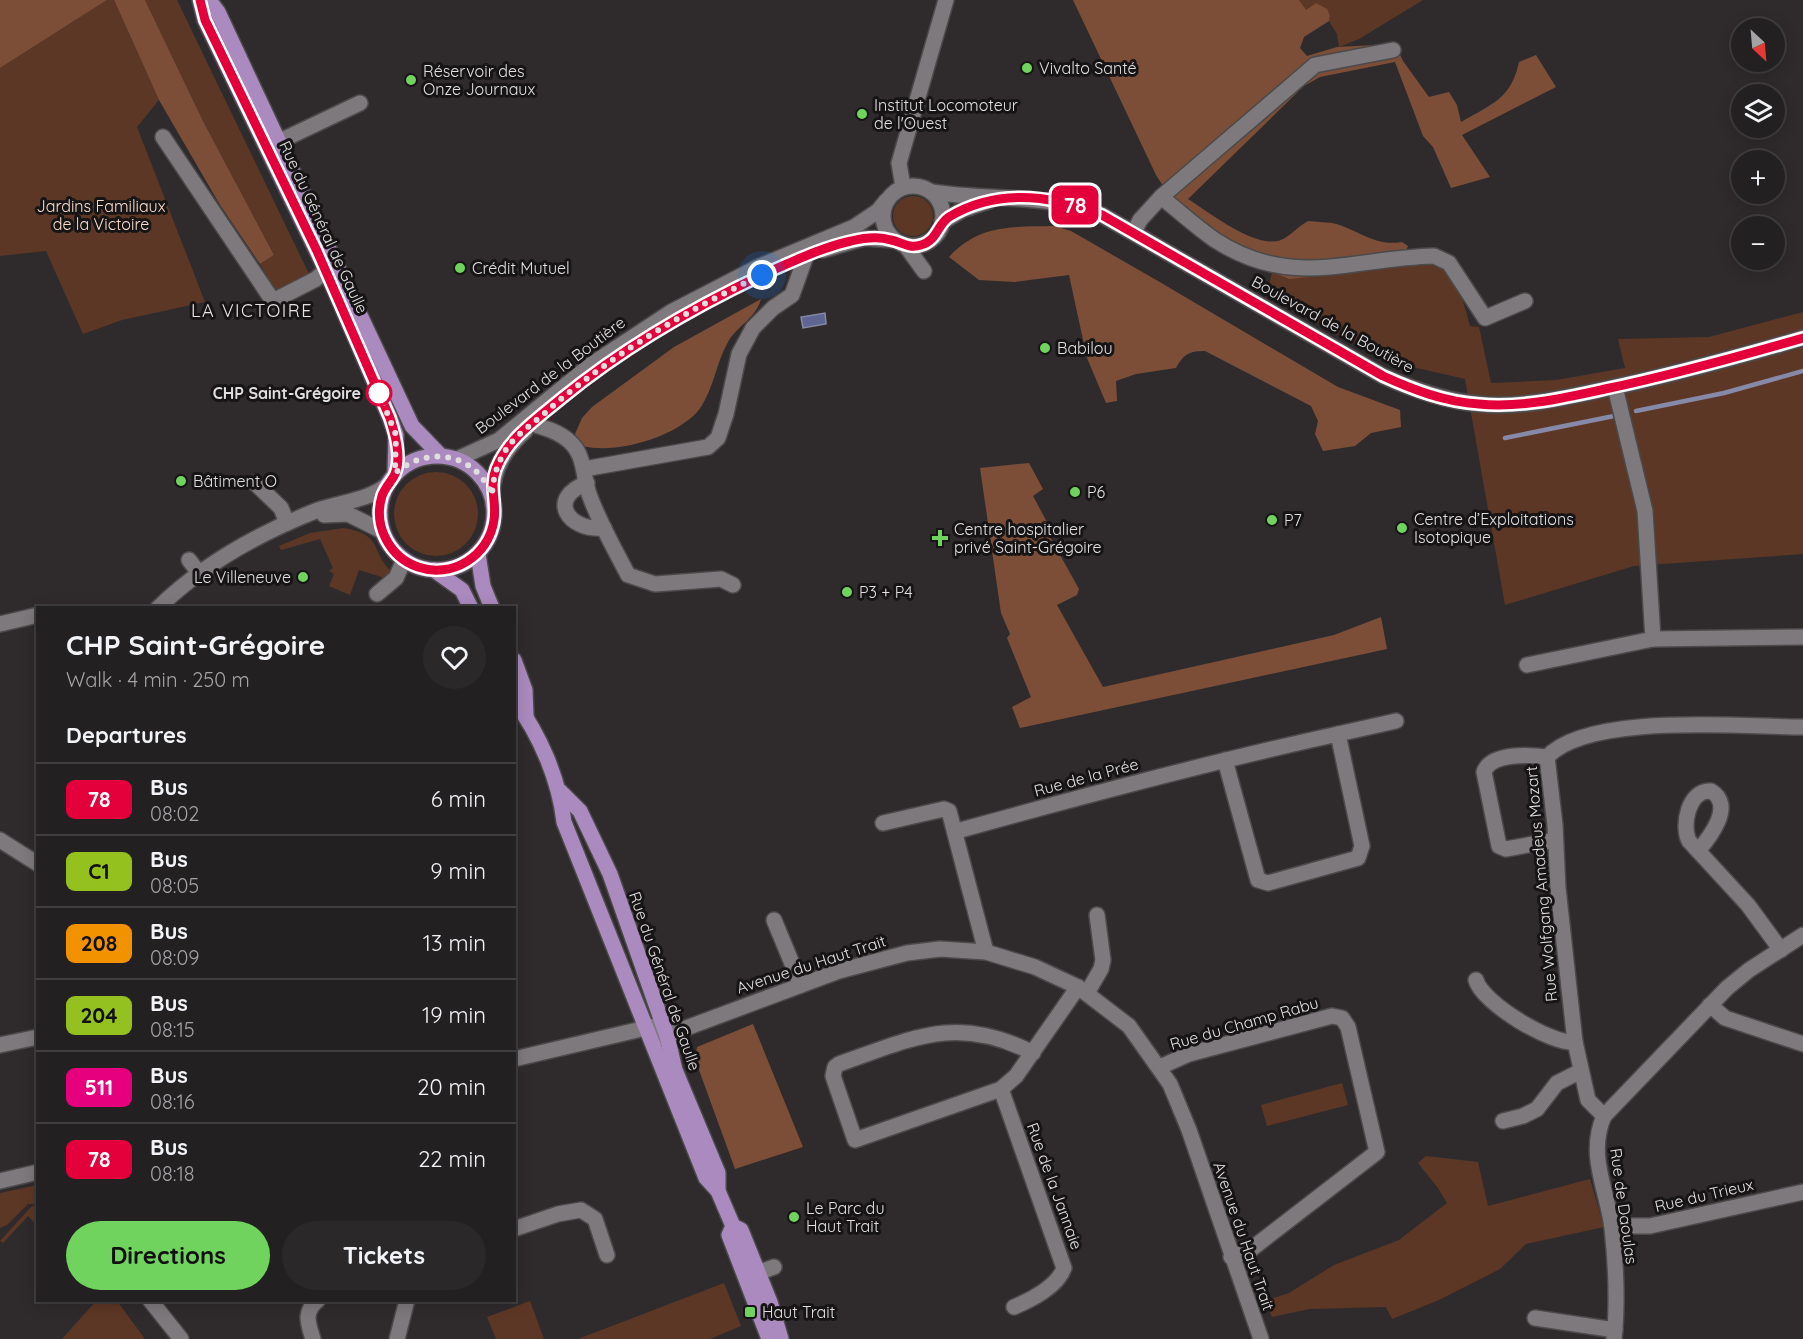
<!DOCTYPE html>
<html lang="en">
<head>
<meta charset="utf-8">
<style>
	body { margin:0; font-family:Quicksand,sans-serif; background:#2b282a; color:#f1f3f6; height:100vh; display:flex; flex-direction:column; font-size:22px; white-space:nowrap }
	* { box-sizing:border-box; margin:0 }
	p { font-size:20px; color:#a3a3a5 }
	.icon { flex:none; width:33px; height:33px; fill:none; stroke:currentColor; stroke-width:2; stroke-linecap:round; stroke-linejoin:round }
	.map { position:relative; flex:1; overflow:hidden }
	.side { position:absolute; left:36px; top:606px; width:480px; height:696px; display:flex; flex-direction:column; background:#232022; border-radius:0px; box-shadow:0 3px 15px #0003,0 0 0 2px #403e40 }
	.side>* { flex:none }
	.badge { padding:0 12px; border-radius:9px; font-size:21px; line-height:39px }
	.needle { width:39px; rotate:154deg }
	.buttons { position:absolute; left:1731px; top:18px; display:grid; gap:12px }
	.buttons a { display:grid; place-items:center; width:54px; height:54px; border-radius:50%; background:#232022; box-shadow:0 3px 15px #0003,0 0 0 2px #403e40; font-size:30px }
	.you { position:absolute; width:30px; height:30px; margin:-15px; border:4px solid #fff; border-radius:50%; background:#1a73e8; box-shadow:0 0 0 9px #1a73e833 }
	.map>.badge { position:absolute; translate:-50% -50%; box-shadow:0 0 0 3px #fff }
	h2 { padding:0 30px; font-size:22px; line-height:54px }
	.round { display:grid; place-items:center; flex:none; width:63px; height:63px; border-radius:32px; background:#2b282a }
	.headline { display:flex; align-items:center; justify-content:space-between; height:102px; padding:0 30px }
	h1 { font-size:28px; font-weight:700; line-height:45px }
	.action { display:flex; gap:12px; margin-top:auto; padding:12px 30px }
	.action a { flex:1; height:69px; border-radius:36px; background:#70d35e; color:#111; font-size:24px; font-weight:700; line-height:69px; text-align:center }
	.action a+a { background:#2b282a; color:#f1f3f6 }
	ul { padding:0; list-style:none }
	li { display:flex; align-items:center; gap:18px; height:72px; padding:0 30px; border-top:2px solid #403e40 }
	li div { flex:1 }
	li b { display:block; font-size:22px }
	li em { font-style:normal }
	li .badge { min-width:66px; font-weight:700; text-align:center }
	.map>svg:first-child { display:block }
</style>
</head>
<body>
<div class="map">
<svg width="1803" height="1339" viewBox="0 0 1803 1339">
	<rect width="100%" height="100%" fill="#2f2b2d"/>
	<g fill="#5d3725">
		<polygon points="107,0 114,0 159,100 137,127 205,302 122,320 83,334 46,251 0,256 0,68"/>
		<polygon points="145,0 177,0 309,274 276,292 260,264 274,255 203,121"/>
		<polygon points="1299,0 1423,0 1359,39 1339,47 1337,34 1329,21 1330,16 1305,11"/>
		<circle cx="913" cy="216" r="20"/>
		<path d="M1433,262C1458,274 1463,301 1470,326L1479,327L1491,383L1556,380L1625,368L1618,339L1709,337L1803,312V554L1634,566L1505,605L1465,379L1404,365L1341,337L1268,291L1272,272L1289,279L1319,264Z"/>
		<circle cx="436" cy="514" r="42"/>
		<path d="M344,528C384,535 370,551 391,571L388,579L359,570L350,595L329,586L334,574L329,571L333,568L320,539L281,550L279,546L310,533Z"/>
		<polygon points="1342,1083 1348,1105 1267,1126 1261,1105"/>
		<polygon points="1426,1156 1478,1162 1488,1206 1590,1179 1604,1227 1526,1244 1500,1269 1439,1300 1392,1319 1386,1307 1309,1309 1272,1317 1265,1301 1289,1293 1334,1265 1399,1240 1447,1203 1438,1188 1418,1163"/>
		<polygon points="37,1185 37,1204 28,1204 7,1225 0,1228 0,1193"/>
		<polygon points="32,1206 37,1208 37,1225 28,1216 3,1243 0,1241"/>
		<polygon points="724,1283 741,1326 710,1339 578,1339"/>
		<polygon points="97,1300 117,1301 145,1339 62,1339"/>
		<polygon points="530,1301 544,1339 496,1339 487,1317"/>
	</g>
	<g fill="#7c4e38">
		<polygon points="0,0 107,0 0,68"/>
		<polygon points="114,0 145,0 203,121 274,255 260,264 220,205 159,100"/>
		<path d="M1073,0H1299L1306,10L1316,3L1327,9L1330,16L1329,21L1304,37L1300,48L1307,56L1337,47L1395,44L1403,61L1429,97L1449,92L1457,105L1461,122C1492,104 1511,99 1519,62L1536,55L1556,87L1462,135L1490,177L1451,188L1433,147L1423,136L1395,62L1320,77L1304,86L1188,199C1209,212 1261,254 1285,238C1293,233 1299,226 1308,221C1316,222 1324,222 1332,223C1358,229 1374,247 1402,242L1408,246L1405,253L1319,264L1308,277L1289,279L1272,272L1258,258L1180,212L1156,175Z"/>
		<path d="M1054,226L1071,231L1158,281L1338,387L1400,410L1401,427L1371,433L1355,446L1323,451L1315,434L1318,421L1311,406L1205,351C1189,351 1184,354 1176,368L1136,374L1116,381L1117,401L1106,403L1087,358L1069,275L1015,282L979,280L949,257C979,224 1013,227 1054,226Z"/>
		<path d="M761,299C756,318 737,326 728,342C716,363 714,387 701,407C681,436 616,455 583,446L575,434L582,418L592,407L674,347Z"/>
		<polygon points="1029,463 1043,489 1033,496 1054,535 1050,537 1079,589 1077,595 1057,605 1103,687 1334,635 1381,617 1387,649 1020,728 1012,707 1031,697 1007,638 1010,634 1001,613 980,468"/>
		<polygon points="753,1024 803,1147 735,1169 695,1059 697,1047"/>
	</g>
	<polygon fill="#606491" stroke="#8689a8" stroke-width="1.5" points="825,313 826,324 803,328 801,317"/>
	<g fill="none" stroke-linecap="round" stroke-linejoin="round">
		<g stroke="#8689a8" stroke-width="4.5">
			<polyline points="1636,411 1724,393 1803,371"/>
			<polyline points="1505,438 1614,416"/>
		</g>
		<g stroke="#4b494a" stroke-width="18">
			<g id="minor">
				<polyline points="163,137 273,301 316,279 326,270"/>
				<polyline points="278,142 360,103"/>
				<circle cx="913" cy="216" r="30"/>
				<polyline points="903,187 899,163 946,0"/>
				<path d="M932,192C990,201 1047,193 1102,215L1383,376C1414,390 1445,401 1479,404C1521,408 1564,398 1605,389C1672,375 1737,357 1803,338"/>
				<path d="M1161,197C1179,211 1196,227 1215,240C1292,290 1351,258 1434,256L1449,263L1485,318L1525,301"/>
				<polyline points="942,222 962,210 989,201"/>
				<polyline points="1134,232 1140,220 1161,197 1315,65 1393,50"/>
				<polyline points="906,246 924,271"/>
				<polyline points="823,250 864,238 893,240"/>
				<polyline points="1615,387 1645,511 1653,639"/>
				<path d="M532,424C545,428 560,432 570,442C585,455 583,477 589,494C599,522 614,548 628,575L655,584L721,579L733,585"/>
				<polyline points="457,459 499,440 589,366 671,312 758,267 854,227 878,211 886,201"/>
				<polyline points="584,469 708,447 718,438 726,414 739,354 753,328 773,308 792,295 806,256"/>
				<polyline points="255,483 281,508 287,523"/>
				<path d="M587,483C547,498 567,531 604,528"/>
				<path d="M492,495C493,468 505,449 525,431"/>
				<polyline points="324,515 348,514 382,531"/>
				<polyline points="189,560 199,573"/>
				<polyline points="377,594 396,578 404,560"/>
				<path d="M158,608C204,563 259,533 318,510C340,502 366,501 386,486"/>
				<polyline points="0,624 38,615"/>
				<polyline points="1527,665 1653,639 1803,637"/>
				<polyline points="1338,734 1396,721"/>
				<path d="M1547,757C1531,755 1491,752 1484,772L1499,846L1506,849L1555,840"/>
				<polyline points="883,823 944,809 949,811 986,952"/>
				<path d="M957,831C1083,796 1210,762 1338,734L1362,846L1358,858L1268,883L1258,880L1225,760"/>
				<polyline points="0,840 38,864"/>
				<path d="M1698,851C1710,837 1735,805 1711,791C1689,789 1681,825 1689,841L1748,905L1781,950"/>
				<polyline points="774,920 801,985"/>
				<path d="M1476,980C1482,1003 1552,1045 1575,1042"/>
				<polyline points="1087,993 1101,969 1103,960 1097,915"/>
				<polyline points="1710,1005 1725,1018 1803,1044"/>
				<polyline points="654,1040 839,971 907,953 940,949 986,952 1035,967 1078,987 1129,1026 1170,1084 1189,1130 1261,1339"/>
				<polyline points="0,1045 38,1037"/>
				<path d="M1033,1053C957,1014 913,1038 839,1064L835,1067L833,1076L855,1140L1001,1089L1016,1076L1078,987"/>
				<polyline points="514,1059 663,1024"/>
				<polyline points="1160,1067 1189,1054 1332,1016 1342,1018 1348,1027 1377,1152 1250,1250 1231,1257"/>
				<path d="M1001,1089L1064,1268C1058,1286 1031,1300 1014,1307"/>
				<path d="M1604,1116L1588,1100L1575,1042L1558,888L1555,825L1547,757C1589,712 1743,727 1803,727"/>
				<polyline points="1503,1121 1523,1116 1537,1109 1557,1083 1581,1071"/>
				<polyline points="0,1181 38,1172"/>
				<polyline points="1612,1226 1650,1226 1803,1192"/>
				<polyline points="514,1229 558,1214 581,1210 595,1219 607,1255"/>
				<polyline points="746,1277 774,1267"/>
				<polyline points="150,1300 181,1339"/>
				<polyline points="1535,1318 1615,1330"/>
				<path d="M313,1339C308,1323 303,1312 318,1300"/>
				<polyline points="397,1339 407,1300"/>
				<path d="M1614,1339C1618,1302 1616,1265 1612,1228C1607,1189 1587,1155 1604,1116L1727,988L1749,970L1803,935"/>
			</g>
		</g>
		<g stroke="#4b494a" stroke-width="18">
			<g id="major">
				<polyline points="200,0 205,20 326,270 390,418 396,435 395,473"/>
				<polyline points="209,0 218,12 412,426 440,455"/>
				<circle cx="437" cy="513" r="57"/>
				<polyline points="478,554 483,586 492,608"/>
				<polyline points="434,570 462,590 471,608"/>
				<polyline points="514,660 525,690 526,716"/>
				<path d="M514,700C540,735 559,779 564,822L706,1178L718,1191L733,1226L741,1230L770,1302L781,1339"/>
				<polyline points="560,791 580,811 610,874 667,1036 675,1070 718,1173 718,1191"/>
				<polyline points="733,1226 729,1235 769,1339"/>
			</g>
		</g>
		<use href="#minor" stroke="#7e797c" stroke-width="15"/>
		<use href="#major" stroke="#ab8abf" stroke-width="15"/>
	</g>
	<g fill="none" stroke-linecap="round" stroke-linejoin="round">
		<g stroke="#fff" stroke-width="14">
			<path id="line" d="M200,0L205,20L317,251L390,418C395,434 402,457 395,474C392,481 385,487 382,496C373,525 389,557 418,567C452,579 489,556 494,520C497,503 489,487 496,469C507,439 538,418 562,398C623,348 692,308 764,274C792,262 820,248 851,241C863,238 879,236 891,240C902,242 909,249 921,245C937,241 937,225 949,217C997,188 1052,195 1102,215L1383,376C1414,390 1445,402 1479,404C1521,408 1564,398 1605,389C1672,375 1737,357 1803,338"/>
		</g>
		<use href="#line" stroke="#e4003a" stroke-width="9"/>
		<path stroke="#e0dedf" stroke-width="6" stroke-dasharray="0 10.8" d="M379,393L377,388L396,435L395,473C429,445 475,453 492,495C493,478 497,463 507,448C517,434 534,423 547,411C611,355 685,311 762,275"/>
	</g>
	<g fill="#70d35e" stroke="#161415" stroke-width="2">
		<circle cx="1027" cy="68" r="6"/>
		<circle cx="411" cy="80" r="6"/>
		<circle cx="862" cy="114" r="6"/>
		<circle cx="460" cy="268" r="6"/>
		<circle cx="1045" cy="348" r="6"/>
		<circle cx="181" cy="481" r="6"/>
		<circle cx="1075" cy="492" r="6"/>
		<circle cx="1272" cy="520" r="6"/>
		<circle cx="1402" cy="528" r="6"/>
		<path d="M937 529h6v6h6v6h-6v6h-6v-6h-6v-6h6z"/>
		<circle cx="303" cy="577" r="6"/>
		<circle cx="847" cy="592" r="6"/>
		<circle cx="794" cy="1217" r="6"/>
		<rect x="744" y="1306" width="12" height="12" rx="3"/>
	</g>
	<circle fill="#fff" stroke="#e4003a" stroke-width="3" cx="379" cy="393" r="12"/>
	<g text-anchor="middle" stroke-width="6" stroke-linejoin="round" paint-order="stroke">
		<g font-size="16" fill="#e0dedf" stroke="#161415" text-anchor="start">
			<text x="1039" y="74">Vivalto Santé</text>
			<text x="423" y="77">Réservoir des<tspan x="423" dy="18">Onze Journaux</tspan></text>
			<text x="874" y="111">Institut Locomoteur<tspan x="874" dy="18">de l'Ouest</tspan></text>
			<text x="472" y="274">Crédit Mutuel</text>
			<text x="1057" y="354">Babilou</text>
			<text x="193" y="487">Bâtiment O</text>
			<text x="1087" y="498">P6</text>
			<text x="1414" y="525">Centre d’Exploitations<tspan x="1414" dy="18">Isotopique</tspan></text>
			<text x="1284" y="526">P7</text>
			<text x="954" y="535">Centre hospitalier<tspan x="954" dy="18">privé Saint-Grégoire</tspan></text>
			<text x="291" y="583" text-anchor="end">Le Villeneuve</text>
			<text x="859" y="598">P3 + P4</text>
			<text x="806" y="1214">Le Parc du<tspan x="806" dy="18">Haut Trait</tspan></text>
			<text x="762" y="1318">Haut Trait</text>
		</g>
		<g font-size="16" fill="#fadbcc" stroke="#161415">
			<text x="101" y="212">Jardins Familiaux<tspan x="101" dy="18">de la Victoire</tspan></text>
		</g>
		<g font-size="16" fill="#e0dedf" stroke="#161415">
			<text transform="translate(324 227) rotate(65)" y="6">Rue du Général de Gaulle</text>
			<text transform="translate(1333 324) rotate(29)" y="6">Boulevard de la Boutière</text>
			<text transform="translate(550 375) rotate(-37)" y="6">Boulevard de la Boutière</text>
			<text transform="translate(1086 777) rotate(-15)" y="6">Rue de la Prée</text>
			<text transform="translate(1541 884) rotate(-95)" y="6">Rue Wolfgang Amadeus Mozart</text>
			<text transform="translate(811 964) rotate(-18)" y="6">Avenue du Haut Trait</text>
			<text transform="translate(665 981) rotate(71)" y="6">Rue du Général de Gaulle</text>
			<text transform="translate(1244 1023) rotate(-16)" y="6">Rue du Champ Rabu</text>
			<text transform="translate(1055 1186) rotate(70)" y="6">Rue de la Jannaie</text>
			<text transform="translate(1704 1195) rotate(-13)" y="6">Rue du Trieux</text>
			<text transform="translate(1624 1206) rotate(82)" y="6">Rue de Daoulas</text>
			<text transform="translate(1244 1236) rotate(71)" y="6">Avenue du Haut Trait</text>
		</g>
		<g font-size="16" font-weight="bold" fill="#e0dedf" stroke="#161415" text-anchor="end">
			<text x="361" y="399">CHP Saint-Grégoire</text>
		</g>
		<g font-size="18" letter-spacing="1.5" fill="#e6e1e3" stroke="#161415">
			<text x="252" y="317">LA VICTOIRE</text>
		</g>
	</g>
</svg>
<div class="buttons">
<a><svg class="needle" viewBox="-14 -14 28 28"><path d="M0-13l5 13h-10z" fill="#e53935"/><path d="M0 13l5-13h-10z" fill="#a3a3a5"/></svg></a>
<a><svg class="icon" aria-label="layers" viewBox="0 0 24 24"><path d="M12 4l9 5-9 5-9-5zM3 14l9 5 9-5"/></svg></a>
<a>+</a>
<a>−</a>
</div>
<div class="you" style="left:762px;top:275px"></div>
<b class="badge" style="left:1075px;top:205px;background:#e4003a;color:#fff">78</b>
<section class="side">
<div class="headline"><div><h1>CHP Saint-Grégoire</h1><p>Walk · 4 min · 250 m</p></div><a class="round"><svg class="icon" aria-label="heart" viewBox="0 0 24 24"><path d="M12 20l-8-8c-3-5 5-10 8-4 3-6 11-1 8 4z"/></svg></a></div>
<h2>Departures</h2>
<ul>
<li><span class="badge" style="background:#e4003a;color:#fff">78</span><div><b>Bus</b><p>08:02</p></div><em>6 min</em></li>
<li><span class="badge" style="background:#95c11e;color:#111">C1</span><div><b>Bus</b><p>08:05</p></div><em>9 min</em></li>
<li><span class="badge" style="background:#f39200;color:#111">208</span><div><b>Bus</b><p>08:09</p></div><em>13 min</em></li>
<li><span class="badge" style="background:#94c11f;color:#111">204</span><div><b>Bus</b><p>08:15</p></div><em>19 min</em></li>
<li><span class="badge" style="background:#e6007e;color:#fff">511</span><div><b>Bus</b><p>08:16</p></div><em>20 min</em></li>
<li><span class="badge" style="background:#e4003a;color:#fff">78</span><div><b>Bus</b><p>08:18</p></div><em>22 min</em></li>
</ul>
<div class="action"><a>Directions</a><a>Tickets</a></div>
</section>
</div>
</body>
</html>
